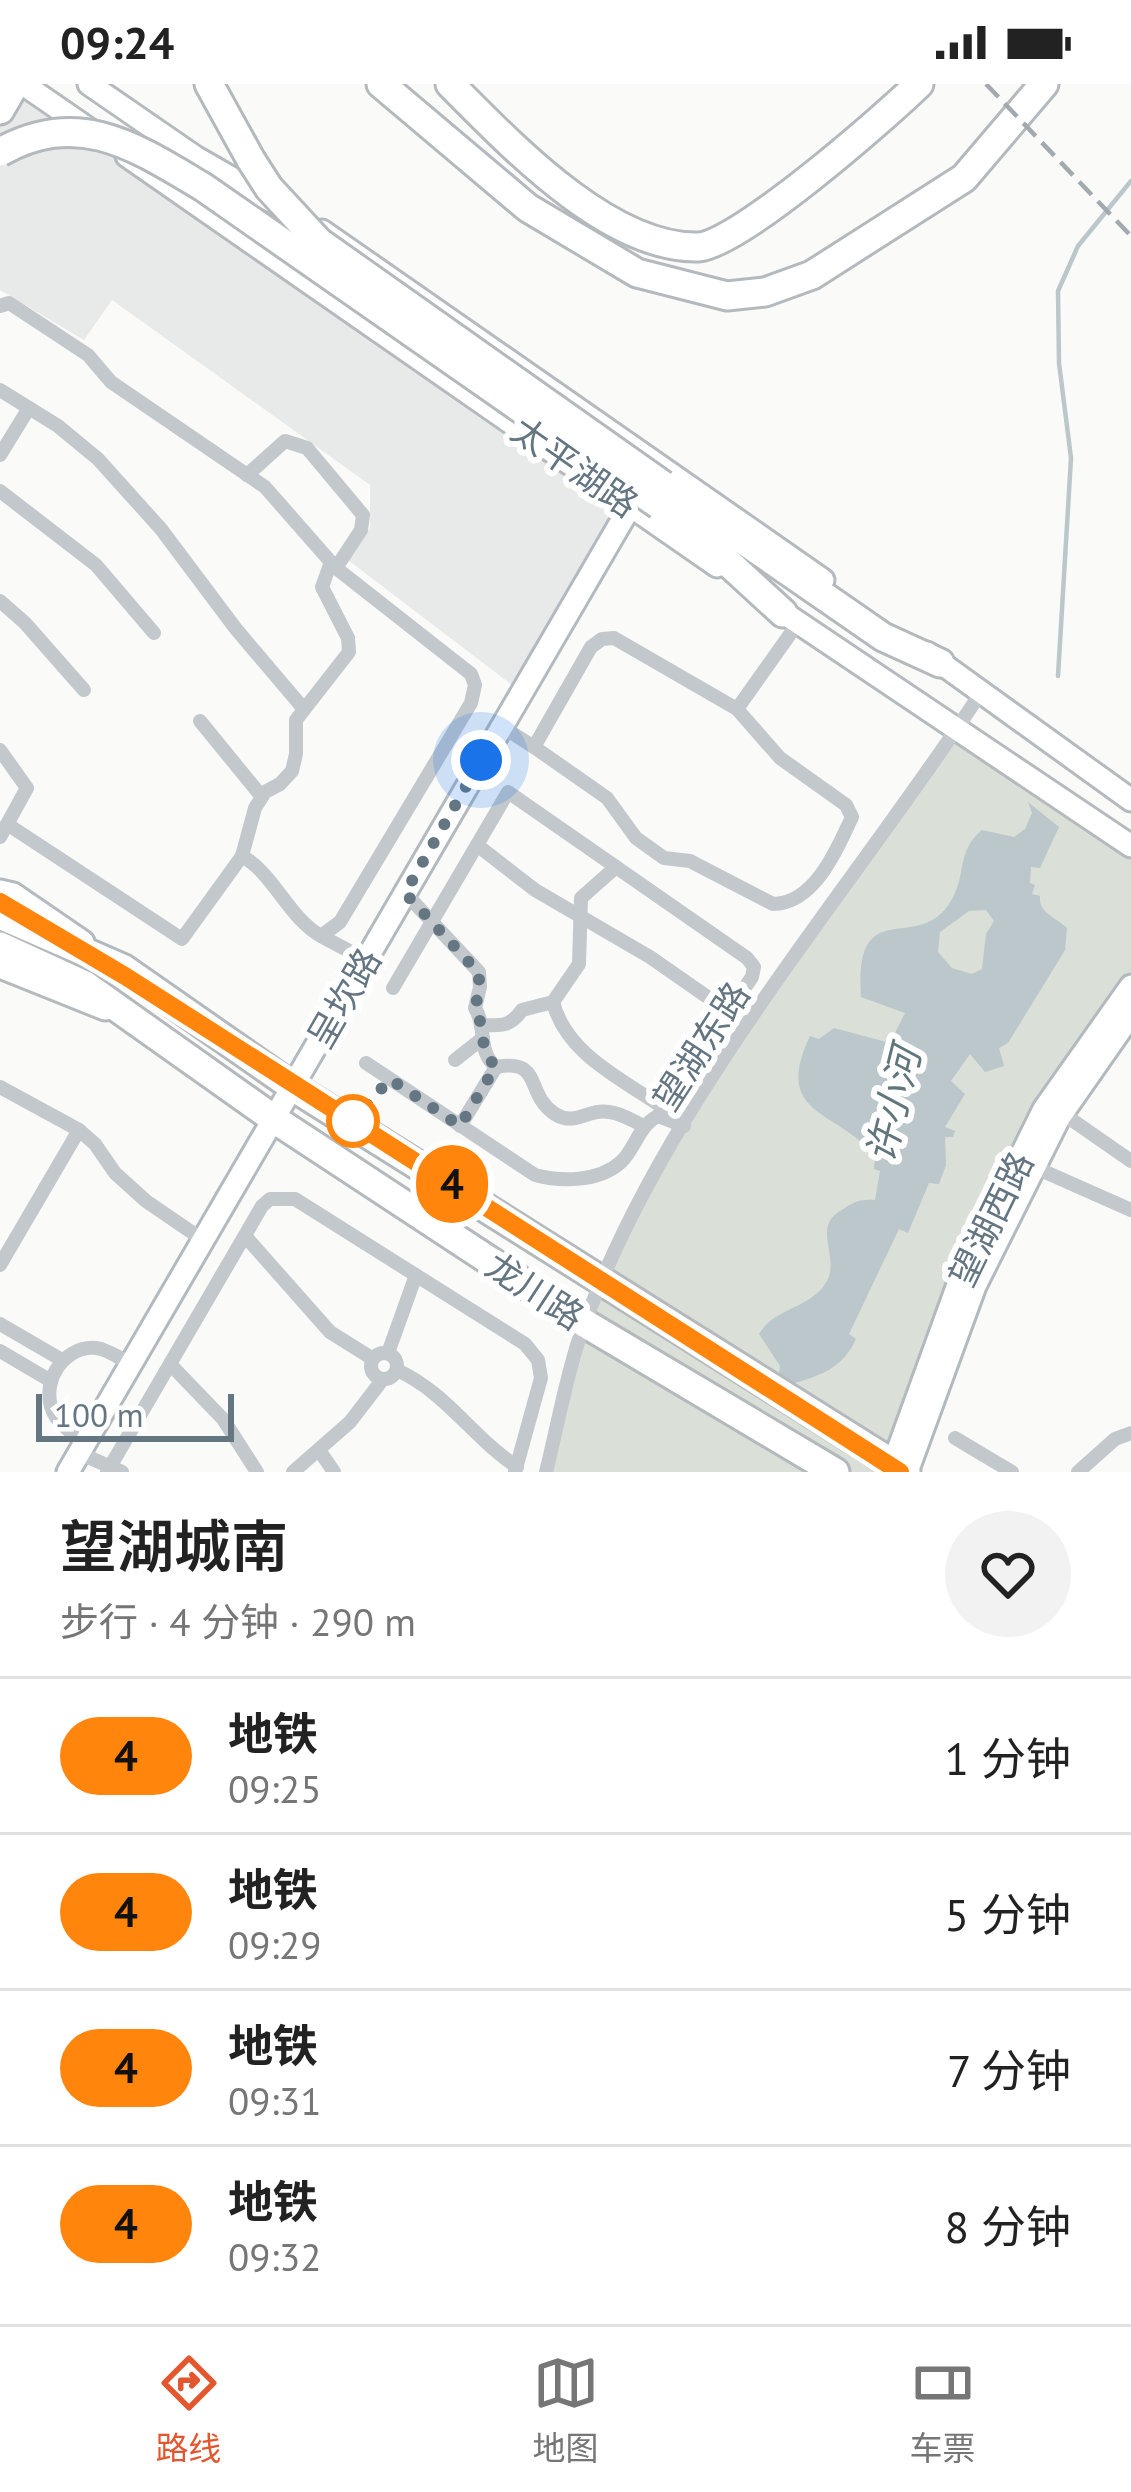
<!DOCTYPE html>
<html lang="zh">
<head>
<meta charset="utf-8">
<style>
	body { margin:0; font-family:"PT Sans","Noto Sans SC",sans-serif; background:#f2f2f2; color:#222; height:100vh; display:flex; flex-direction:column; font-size:45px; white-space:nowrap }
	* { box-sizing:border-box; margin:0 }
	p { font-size:39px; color:#767676 }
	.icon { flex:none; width:66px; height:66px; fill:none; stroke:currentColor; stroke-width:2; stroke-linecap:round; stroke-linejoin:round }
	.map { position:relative; height:1388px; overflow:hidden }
	.drawer { display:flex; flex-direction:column; background:#fff; flex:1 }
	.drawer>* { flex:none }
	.badge { padding:0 24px; border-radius:39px; font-size:42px; line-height:78px }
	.scale { position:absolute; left:36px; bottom:30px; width:198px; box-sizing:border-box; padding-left:12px; border:6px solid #657683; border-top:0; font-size:33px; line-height:42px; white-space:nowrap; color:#657683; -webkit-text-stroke:9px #fff; paint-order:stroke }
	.you { position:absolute; width:60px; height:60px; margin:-30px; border:9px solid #fff; border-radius:50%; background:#1a73e8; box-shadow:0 0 0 18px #1a73e833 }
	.map>.badge { position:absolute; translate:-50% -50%; box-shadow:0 0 0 6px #fff }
	.round { display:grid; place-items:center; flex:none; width:126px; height:126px; border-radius:63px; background:#f2f2f2 }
	.head { display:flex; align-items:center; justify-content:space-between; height:204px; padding:0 60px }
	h1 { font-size:57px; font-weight:600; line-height:90px }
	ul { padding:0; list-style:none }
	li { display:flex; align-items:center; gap:36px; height:156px; padding:0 60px; border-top:3px solid #e0e0e0 }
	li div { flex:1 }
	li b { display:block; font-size:45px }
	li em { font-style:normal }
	li .badge { min-width:132px; font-weight:700; text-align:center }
	.status { display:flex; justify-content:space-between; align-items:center; height:84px; padding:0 60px; background:#fff; direction:ltr }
	.status svg { height:33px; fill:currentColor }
	.tabs { display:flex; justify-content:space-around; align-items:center; height:168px; border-top:3px solid #e0e0e0; background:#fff; font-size:33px; color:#767676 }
	.tabs a { display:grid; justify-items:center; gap:6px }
	.tabs .active { color:#e4572e }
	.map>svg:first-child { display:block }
</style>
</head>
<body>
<div class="status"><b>09:24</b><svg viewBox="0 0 49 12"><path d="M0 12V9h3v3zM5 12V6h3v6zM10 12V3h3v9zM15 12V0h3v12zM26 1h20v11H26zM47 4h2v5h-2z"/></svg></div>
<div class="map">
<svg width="1131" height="1388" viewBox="0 0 1131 1388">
	<rect width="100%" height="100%" fill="#fafaf8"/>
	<polygon fill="#e8e9e9" points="15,0 630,421 521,608 348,476 370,444 370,401 112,216 84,256 0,206 0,26"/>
	<polygon fill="#dadfd7" points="956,647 1131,762 1131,902 890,1388 546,1388 579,1256 624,1150 691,1029"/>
	<path fill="#bbc7cb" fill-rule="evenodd" d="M1028,718L1059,743L1040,784L1031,783L1030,799L1035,801L1032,810L1040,812C1038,829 1057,834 1067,844L1065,866L1008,959L999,964L1004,982L985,988L970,970L951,997L965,1010L945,1043L955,1047L953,1053H945L946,1081L939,1100L929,1099L908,1149L899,1145L849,1250L856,1255C842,1285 821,1291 792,1300L779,1290L780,1282L759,1250C775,1223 811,1225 827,1197C840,1173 812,1144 840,1127C855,1118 857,1115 875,1116L880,1087L874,1085L875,1073C840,1025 771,1034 810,952L819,955L834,944L890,959L905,929L861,913C854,805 920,874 952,815C967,789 956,768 982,746L1014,753L1025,745L1032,729ZM986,826L994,837L986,850L982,885L972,890L952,884L938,868L940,848L969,827Z"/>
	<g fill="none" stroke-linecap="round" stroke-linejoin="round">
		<polyline stroke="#bbc7cb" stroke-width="4.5" points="1058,592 1071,374 1059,279 1058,207 1078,162 1131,97"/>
		<g stroke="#b3babf" stroke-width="27">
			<g id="secondary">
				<polyline points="68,1388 638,409"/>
				<polyline points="890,1388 960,1195 1044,1025 1131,902"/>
				<polyline points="907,1388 975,1202 1059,1034 1131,931"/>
			</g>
		</g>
		<g stroke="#b5babe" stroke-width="27">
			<g id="primary">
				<polyline points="23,0 97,51"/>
				<polyline points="89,0 195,73 280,122"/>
				<polyline points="127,72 717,482"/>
				<polyline points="322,147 823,496"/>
				<polyline points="772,521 1131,762"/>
				<polyline points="927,569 1131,716"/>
				<polyline points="0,807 13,810 83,858"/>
				<polyline points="0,883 105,925"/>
			</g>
		</g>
		<g stroke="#b4b9bd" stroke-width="33">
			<g id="highway">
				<polyline points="209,0 251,76"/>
				<polyline points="381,0 528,124 637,189 727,212 765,208 812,191 964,94 1044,0"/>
				<path d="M450,0C509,59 608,165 698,163C739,161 885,33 919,0"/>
				<polyline points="0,26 15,0"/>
				<polyline points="672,407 883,553 940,579"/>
				<polyline points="659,421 685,439 783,529"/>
				<polyline points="0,831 124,885 293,1003 906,1388"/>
				<polyline points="0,862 85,901 274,1035 586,1240 835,1388"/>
			</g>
		</g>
		<g stroke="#c3c8cc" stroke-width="14">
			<path d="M0,222L9,219L88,271L111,298L265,403L336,484L471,590L475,601L471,619L340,838L321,852C287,832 275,791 242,772L182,855L7,740"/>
			<polyline points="0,306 58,342 98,375 161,445 236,545 303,624"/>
			<polyline points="0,371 29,324"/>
			<polyline points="247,391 285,357 307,364 363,431 361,446 336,484"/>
			<polyline points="0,407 96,481 154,549"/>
			<polyline points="0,517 25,539 84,606"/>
			<path d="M737,625L780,674L846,721L852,733C837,766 814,820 773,820L690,777L664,774L636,754L607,714L534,663L591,563L602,555L614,554L737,625L798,539"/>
			<polyline points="200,637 262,713"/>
			<polyline points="501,642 534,663"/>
			<polyline points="0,666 27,704 0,753"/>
			<polyline points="477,761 535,806 650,873 729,928"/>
			<polyline points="242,772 255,724 265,708 280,700 292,687 296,670 296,636 349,568 348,554 322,503 331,478"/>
			<path d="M405,809L479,888L480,903L475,924C487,943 477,968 496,983C544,974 524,1010 555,1030C576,1043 588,1024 609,1028C621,1029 633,1037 644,1042"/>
			<polyline points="321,852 366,876"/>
			<polyline points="393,904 508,708 747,874 754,883 752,893 658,1032"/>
			<path d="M553,918C566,970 622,995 664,1024"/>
			<path d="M483,941C502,942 511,942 522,926L553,918L579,880L581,814L616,783"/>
			<polyline points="455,976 483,954"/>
			<path d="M366,979L535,1091C561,1098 599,1098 621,1078C636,1064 638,1042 658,1032L684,1042"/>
			<polyline points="0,1003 79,1046 95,1060 115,1089 146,1117 203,1156"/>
			<polyline points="1062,1029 1131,1077"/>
			<polyline points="460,1042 496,983"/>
			<polyline points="1034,1083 1131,1126"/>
			<polyline points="245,1152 330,1248 373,1275"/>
			<polyline points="0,1181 79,1046"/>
			<polyline points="0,1240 62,1276"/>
			<polyline points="0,1267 51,1297"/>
			<circle cx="384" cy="1282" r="13"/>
			<polyline points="388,1269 416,1191"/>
			<polyline points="170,1280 223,1335 257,1388"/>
			<path d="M397,1286C447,1309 472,1353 517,1383"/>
			<polyline points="955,1354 1012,1388"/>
			<path d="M84,1360C76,1352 63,1343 56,1333C37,1304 61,1261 96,1264C107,1265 121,1275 131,1280"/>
			<polyline points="319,1366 334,1388"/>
			<polyline points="79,1369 122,1388"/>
			<polyline points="107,1388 262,1122 270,1115 295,1115 525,1260 538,1276 541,1294 515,1388"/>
			<polyline points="293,1388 350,1338 383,1295"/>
			<path d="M546,1388C557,1344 565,1298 579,1255C658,1024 848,811 982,607"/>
			<polyline points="1078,1388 1115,1355 1131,1349"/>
		</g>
		<use href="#secondary" stroke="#fff" stroke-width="21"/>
		<use href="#primary" stroke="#fff" stroke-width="21"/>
		<use href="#highway" stroke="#fff" stroke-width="27"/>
		<polyline stroke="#a2aab0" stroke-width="4.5" stroke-dasharray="18 9" stroke-linecap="butt" points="986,0 1131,152"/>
		<g stroke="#b4b9bd" stroke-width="33" stroke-linecap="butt">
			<g id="highway-bridge">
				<path d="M0,68C79,24 134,62 203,103L659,421"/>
				<polyline points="251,76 269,104 319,158 663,401"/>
			</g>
		</g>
		<use href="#highway-bridge" stroke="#fff" stroke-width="27"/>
	</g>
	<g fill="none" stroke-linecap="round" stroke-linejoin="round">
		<g stroke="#fff" stroke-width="27">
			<polyline id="line" points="0,818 125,892 900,1388"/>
		</g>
		<use href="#line" stroke="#ff850d" stroke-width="18"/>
		<path stroke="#657683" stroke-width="12" stroke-dasharray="0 21.6" d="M353,1037L390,995L460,1042L496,982C478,968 486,943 475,924L480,903L478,888L405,809L481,676"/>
	</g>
	<circle fill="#fff" stroke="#ff850d" stroke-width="6" cx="353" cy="1037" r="24"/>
	<g text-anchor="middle" stroke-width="12" stroke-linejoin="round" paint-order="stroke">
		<g font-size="36" fill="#657683" stroke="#fff">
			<text transform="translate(575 383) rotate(35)" y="13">太平湖路</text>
			<text transform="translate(344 914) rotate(-60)" y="13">呈坎路</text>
			<text transform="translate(701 962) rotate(-57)" y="13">望湖东路</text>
			<text transform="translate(991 1135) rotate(-64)" y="13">望湖西路</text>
			<text transform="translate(535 1207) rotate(33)" y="13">龙川路</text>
		</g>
		<g font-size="39" font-style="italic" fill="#60757c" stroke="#fff">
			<text transform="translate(893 1021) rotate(-76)" y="14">许小河</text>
		</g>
	</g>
</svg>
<div class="scale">100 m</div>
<div class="you" style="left:481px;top:676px"></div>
<b class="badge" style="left:452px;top:1100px;background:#ff850d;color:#111">4</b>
</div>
<section class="drawer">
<div class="head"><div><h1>望湖城南</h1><p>步行 · 4 分钟 · 290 m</p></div><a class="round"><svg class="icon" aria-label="heart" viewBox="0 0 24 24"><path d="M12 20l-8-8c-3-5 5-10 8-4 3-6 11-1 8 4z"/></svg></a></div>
<ul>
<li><span class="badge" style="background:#ff850d;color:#111">4</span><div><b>地铁</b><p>09:25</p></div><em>1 分钟</em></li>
<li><span class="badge" style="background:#ff850d;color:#111">4</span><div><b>地铁</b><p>09:29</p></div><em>5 分钟</em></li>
<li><span class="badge" style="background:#ff850d;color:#111">4</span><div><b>地铁</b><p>09:31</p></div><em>7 分钟</em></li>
<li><span class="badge" style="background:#ff850d;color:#111">4</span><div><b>地铁</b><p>09:32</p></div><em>8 分钟</em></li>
</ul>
</section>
<nav class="tabs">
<a class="active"><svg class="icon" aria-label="directions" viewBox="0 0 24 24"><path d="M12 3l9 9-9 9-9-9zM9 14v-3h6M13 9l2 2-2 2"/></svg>路线</a>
<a><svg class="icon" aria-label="map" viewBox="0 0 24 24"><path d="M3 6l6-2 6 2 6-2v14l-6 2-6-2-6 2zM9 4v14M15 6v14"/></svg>地图</a>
<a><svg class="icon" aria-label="tickets" viewBox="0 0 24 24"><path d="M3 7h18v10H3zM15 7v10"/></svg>车票</a>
</nav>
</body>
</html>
